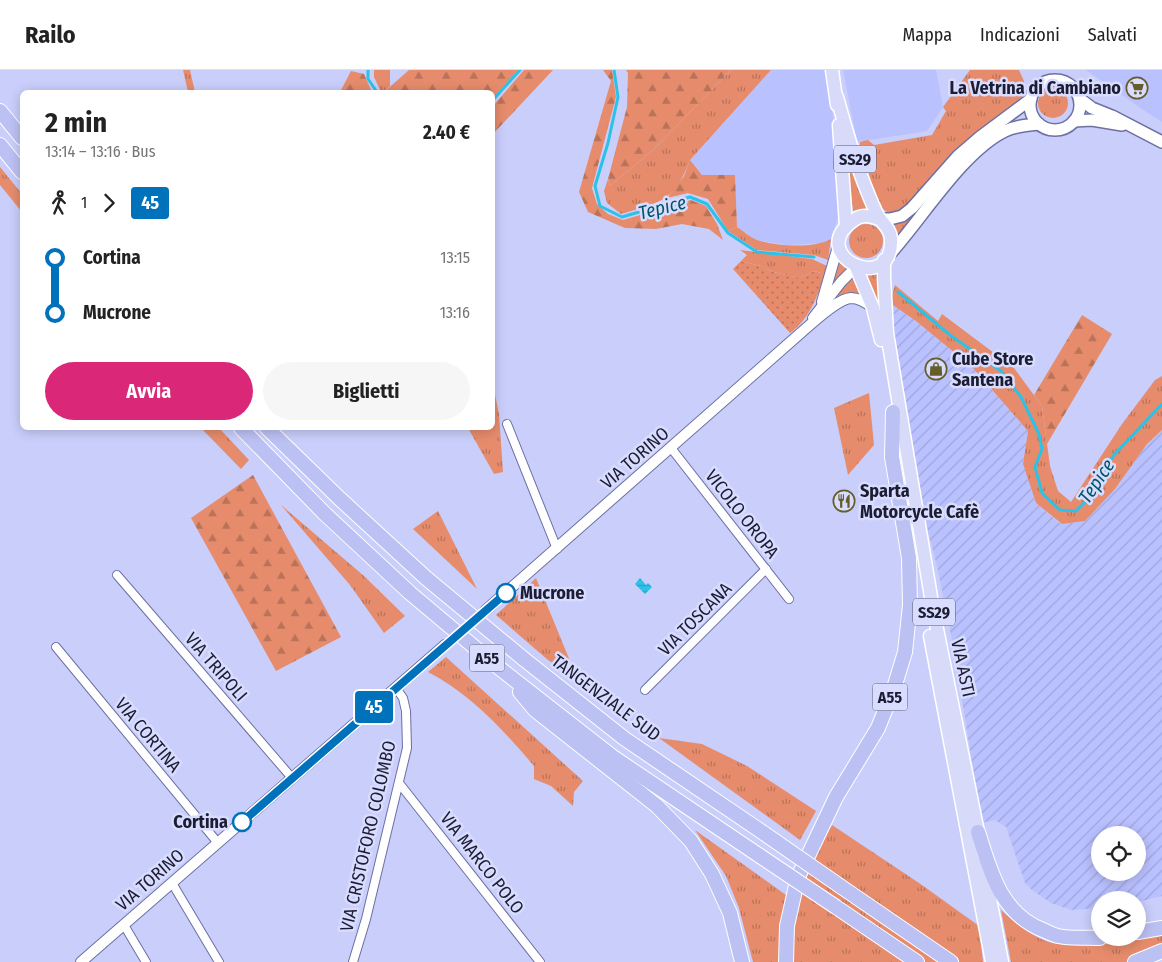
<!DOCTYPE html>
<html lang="it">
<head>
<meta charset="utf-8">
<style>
	body { margin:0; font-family:"Fira Sans Condensed",sans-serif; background:#f6f6f6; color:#222; height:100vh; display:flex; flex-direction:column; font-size:19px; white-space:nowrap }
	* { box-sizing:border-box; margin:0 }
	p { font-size:16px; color:#767676 }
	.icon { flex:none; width:28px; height:28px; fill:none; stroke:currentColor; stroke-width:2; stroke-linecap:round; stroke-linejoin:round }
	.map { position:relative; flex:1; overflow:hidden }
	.drawer { position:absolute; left:20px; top:20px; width:475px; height:340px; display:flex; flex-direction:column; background:#fff; border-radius:8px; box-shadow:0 2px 12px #0003 }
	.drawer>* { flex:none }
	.badge { padding:0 10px; border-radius:4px; font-size:18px; line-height:32px }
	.fabs { position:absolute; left:1091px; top:756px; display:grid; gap:10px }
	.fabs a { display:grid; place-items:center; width:55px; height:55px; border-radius:50%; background:#fff; box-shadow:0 2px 12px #0003; font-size:25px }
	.map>.badge { position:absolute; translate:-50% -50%; box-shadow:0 0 0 2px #fff }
	.legs { display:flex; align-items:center; gap:8px; height:55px; padding:0 25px; font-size:16px }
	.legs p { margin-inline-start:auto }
	.summary { display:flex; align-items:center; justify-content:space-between; height:85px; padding:0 25px }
	h1 { font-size:28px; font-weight:700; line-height:38px }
	.cta { display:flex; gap:10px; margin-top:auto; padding:10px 25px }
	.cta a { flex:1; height:58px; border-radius:30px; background:#db2777; color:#fff; font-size:20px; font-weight:700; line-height:58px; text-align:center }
	.cta a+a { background:#f6f6f6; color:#222 }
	ul { padding:0 25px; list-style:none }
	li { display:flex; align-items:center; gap:18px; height:55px; font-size:19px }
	li i { display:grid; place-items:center; width:8px; height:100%; margin:0 6px; background:currentColor }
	li i::after { content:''; width:12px; height:12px; margin:-6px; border:4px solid; border-radius:50%; background:#fff }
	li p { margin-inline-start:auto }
	li:first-child i { background:linear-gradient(#0000 50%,currentColor 0) }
	li:last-child i { background:linear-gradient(currentColor 50%,#0000 0) }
	header { display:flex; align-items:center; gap:30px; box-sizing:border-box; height:70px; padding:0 25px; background:#fff; border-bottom:1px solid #e0e0e0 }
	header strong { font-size:24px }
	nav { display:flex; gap:28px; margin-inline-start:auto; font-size:18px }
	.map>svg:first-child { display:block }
</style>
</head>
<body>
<header>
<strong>Railo</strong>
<nav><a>Mappa</a><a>Indicazioni</a><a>Salvati</a></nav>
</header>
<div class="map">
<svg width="1162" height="892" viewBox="0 0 1162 892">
	<defs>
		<pattern id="industrial-furrows" width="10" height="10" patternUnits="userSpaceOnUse" patternTransform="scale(1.25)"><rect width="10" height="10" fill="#bac1ff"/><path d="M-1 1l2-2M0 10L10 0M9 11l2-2" fill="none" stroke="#9fa5db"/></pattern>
		<pattern id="grass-tufts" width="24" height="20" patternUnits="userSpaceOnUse" patternTransform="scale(1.25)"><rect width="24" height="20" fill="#e68c6c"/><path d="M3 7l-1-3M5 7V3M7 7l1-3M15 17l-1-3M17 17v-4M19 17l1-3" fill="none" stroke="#ba7259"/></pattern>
		<pattern id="forest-firs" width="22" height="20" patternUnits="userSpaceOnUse" patternTransform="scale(1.25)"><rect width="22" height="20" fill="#e68c6c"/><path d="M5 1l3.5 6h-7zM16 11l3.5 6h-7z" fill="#ba7259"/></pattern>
		<pattern id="park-dots" width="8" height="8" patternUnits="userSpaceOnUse" patternTransform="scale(1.25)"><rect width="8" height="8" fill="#e68c6c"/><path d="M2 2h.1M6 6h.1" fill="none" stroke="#ba7259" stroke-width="1.8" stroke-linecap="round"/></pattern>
		<pattern id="water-rules" width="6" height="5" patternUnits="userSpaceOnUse" patternTransform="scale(1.25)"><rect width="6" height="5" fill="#2cc2e7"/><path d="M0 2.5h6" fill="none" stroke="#27a6c7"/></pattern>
	</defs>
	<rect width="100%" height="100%" fill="#c9cefb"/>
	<g fill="#bac1ff">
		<polygon points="771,0 828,0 842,135 831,169 824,173 786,175 756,170 737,157 735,105 702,105 690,90"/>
		<polygon points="843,0 936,0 943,37 927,61 857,72"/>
		<polygon points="1086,0 1162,0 1162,52 1142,39"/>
	</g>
	<path fill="url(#industrial-furrows)" fill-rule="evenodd" d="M890,233L916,251L973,298L1028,361L1023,394L1036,433L1061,454L1085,451L1115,419L1147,374L1162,360V826L1138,832V830H1100V838L1071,840L1051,833L1032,820L1025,813L1006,757L995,750L982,753L953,575L937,496L926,454L896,291ZM1100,765H1138V802H1100Z"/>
	<g fill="url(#grass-tufts)">
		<polygon points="183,0 190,0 195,22 188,22"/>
		<polygon points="374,0 390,0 390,16 384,22 381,22 374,7"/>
		<path d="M731,0H771L690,90C674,132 661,132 621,144L607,133L604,121L608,109L610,116L652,81Z"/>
		<path d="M970,0H1019L1024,11L1025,23C1011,43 976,61 956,80C936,99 920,123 898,142H887L880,137L859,84L860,72L868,70L874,75L932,65L946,41L943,37Z"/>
		<circle cx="1053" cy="33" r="15"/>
		<polygon points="848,90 850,92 868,139 853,141 847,94"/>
		<polygon points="0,97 22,124 22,142 0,115"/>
		<polygon points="911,146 912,149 897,169 892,154"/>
		<circle cx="866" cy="171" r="17"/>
		<path d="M737,157C743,161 750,167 757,170C775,176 814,179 831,169L828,190L814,185L757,180L728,161Z"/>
		<polygon points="740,180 812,189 827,196 825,204 814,201 800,208 773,202 761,196 741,191 747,185"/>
		<polygon points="840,188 848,198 831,215 837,194"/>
		<polygon points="878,199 881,240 877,240 864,203"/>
		<polygon points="853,205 863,227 850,224 838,227 840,221"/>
		<polygon points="895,215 938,251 942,244 1014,298 1042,336 1050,396 1058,421 1071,432 1122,354 1155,310 1162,306 1162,360 1147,374 1115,419 1085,451 1062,454 1036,433 1023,394 1028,361 973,298 916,251 890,233"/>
		<polygon points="493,315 499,344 503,402 494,404 468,358 492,358"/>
		<polygon points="869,323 874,375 848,405 834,338"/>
		<polygon points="201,358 219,358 249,390 241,399"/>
		<polygon points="281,435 364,506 405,546 384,563 350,515"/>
		<polygon points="438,441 477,519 413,459"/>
		<polygon points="536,508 570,591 562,599 548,590 496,545"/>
		<path d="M446,587L583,711L574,722L573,736L551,716L534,709V696C503,660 471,624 428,602Z"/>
		<polygon points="659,668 702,674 747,696 816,741 800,770"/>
		<path d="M832,755L922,815L979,856L983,892H792C793,872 793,853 797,833C803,807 819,777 832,755Z"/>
		<polygon points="695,760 786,825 779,879 780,892 753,892 739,838 726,806"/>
		<path d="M1001,840C1015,853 1034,869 1053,873C1088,880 1128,870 1162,864V875L1144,881L1126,892H1011Z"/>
	</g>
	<g fill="url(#forest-firs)">
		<polygon points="409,0 518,0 493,28 492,22 384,22"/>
		<polygon points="524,0 553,0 493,64 493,36"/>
		<polygon points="603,0 612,0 616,27 592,118 597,134 608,144 623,150 691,130 706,136 717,154 723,170 709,159 682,154 656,159 625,158 588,142 579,122 611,11"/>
		<polygon points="626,0 731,0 652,81 610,116 608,109 627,37 628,3"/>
		<polygon points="351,1 364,4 372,22 340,22"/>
		<polygon points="690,90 702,105 735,105 737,157 728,161 708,129 688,123 667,128 684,106"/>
		<polygon points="1082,245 1112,264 1047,374 1042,336 1034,325"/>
		<polygon points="253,405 341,567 276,601 191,448"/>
	</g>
	<path fill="url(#park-dots)" d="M741,191L761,196L773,202L800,208L814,201L825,204C818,225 809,250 790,263L733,199Z"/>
	<polygon fill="url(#water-rules)" points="640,508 646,515 648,513 652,517 645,524 635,514"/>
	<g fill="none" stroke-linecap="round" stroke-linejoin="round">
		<g stroke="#2cc2e7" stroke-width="3">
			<polyline points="368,0 368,9 377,22"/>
			<polyline points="614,0 618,27 608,73 595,116 600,136 622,147 690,127 707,134 728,163 757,182 814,187"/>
			<polyline points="492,31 520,0"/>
			<polyline points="898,222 950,265 1001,301 1021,327 1039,364 1042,379 1035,397 1042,423 1060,440 1076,441 1092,425 1113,386 1162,334"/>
		</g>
		<polyline stroke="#a6abd3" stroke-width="10" stroke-dasharray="10 5" stroke-linecap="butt" points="445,575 486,540"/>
		<g stroke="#6c70a3" stroke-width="10">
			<g id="minor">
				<polyline points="507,354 557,479"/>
				<polyline points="671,378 789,529"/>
				<polyline points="117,505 292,708"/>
				<polyline points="56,577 218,773"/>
				<polyline points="645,620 766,499"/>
				<polyline points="399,713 540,892"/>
				<polyline points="172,813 219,892"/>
				<polyline points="124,855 146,892"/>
				<polyline points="353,892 366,849 407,678 406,641 403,628 396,618"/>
			</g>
		</g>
		<g stroke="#6c70a3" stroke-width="12">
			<g id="tertiary">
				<polyline points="822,232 839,173"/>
				<polyline points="813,248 841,212 856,197"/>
				<path d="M486,540L804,260C815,251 837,229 851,228C860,228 867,233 873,238"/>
				<polyline points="81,892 445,575"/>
			</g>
		</g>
		<g stroke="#6c70a3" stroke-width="14">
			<g id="secondary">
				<circle cx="1055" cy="35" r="25"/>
				<polyline points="1080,29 1092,38 1112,46 1162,72"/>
				<polyline points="1074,51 1092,50 1122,55"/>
				<polyline points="879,149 890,149 902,146 912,138 958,86 980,67 1031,29"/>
				<path d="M889,185C922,149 962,82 1005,61C1015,56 1027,55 1039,54"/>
			</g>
		</g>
		<g stroke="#fff" stroke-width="15">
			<g id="primary">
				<polyline points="832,0 837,35"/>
				<path d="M837,27C848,67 859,105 876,142C880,152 890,157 891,168C894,228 803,185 854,150C862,144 870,146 879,149"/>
				<polyline points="839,55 846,155"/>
				<polyline points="884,190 884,207 887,263 933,539 980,772"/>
				<polyline points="856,197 873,238 881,270"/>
				<polyline points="930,566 992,892"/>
				<polyline points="983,791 1002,892"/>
			</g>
		</g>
		<g stroke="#fff" stroke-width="16">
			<g id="motorway">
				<polyline points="0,41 22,68"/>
				<polyline points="0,75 22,102"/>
				<polyline points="241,358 324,443 410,523 498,597 613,687 760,786"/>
				<polyline points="267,358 339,428 426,508 525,590 625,669 765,764"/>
				<polyline points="520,622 535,640 657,736 691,771 712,804 730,843 742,892"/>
				<path d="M978,762C991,802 1000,843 1043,860C1048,862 1053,865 1058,866C1071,869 1087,867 1100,868"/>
				<polyline points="840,816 951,892"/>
				<polyline points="836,837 917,892"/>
				<polyline points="1138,862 1162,858"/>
				<polyline points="786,892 787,856 798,807 836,727 878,658 894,618 905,582 910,535 909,488 892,387 893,342"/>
				<polyline points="1135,892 1162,881"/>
			</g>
		</g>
		<use href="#minor" stroke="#fff" stroke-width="8"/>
		<use href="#tertiary" stroke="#fff" stroke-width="10"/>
		<use href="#secondary" stroke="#fff" stroke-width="11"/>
		<use href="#primary" stroke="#d7daf8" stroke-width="12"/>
		<use href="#motorway" stroke="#bcc1f3" stroke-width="14"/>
		<g stroke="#fff" stroke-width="16" stroke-linecap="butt">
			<g id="motorway-bridge">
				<polyline points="765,764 840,816"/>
				<polyline points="760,786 836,837"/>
			</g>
		</g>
		<use href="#motorway-bridge" stroke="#bcc1f3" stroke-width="14"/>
	</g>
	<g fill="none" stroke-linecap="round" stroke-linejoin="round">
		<g stroke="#fff" stroke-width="11">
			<polyline id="line-1" points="242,752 506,523"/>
		</g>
		<use href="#line-1" stroke="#0072bc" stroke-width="8"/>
	</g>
	<defs>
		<g id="supermarket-ring" transform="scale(1.125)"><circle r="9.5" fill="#d8dcfe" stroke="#665d29" stroke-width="1.5"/><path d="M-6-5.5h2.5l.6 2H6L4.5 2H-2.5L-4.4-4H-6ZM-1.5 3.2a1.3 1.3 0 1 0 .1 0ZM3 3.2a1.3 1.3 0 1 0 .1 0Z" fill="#665d29"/></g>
		<g id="shop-ring" transform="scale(1.125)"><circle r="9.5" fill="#d8dcfe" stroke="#665d29" stroke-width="1.5"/><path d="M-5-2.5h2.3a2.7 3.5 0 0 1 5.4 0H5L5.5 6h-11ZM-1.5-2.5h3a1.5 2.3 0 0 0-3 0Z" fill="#665d29"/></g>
		<g id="restaurant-ring" transform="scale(1.125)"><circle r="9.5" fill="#d8dcfe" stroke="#665d29" stroke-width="1.5"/><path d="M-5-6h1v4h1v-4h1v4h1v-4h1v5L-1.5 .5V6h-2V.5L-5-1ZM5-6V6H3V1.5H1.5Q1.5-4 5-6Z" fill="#665d29"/></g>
	</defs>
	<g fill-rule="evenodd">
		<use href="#supermarket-ring" x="1137" y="18"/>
		<use href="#shop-ring" x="936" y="299"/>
		<use href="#restaurant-ring" x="844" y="431"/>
	</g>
	<g fill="#fff" stroke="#0072bc" stroke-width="2.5">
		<circle cx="506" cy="523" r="9"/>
		<circle cx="242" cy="752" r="9"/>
	</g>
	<g text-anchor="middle" stroke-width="5" stroke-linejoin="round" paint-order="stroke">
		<g fill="#d8dcfe" stroke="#54566f" stroke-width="1">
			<rect x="834" y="75.5" width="42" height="27" rx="4"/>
			<rect x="913" y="528.5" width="42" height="27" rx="4"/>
			<rect x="469.5" y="574.5" width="35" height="27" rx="4"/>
			<rect x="872.5" y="613.5" width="35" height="27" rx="4"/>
		</g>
		<g font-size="16" font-weight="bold" fill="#1c1d32">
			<text x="855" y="95">SS29</text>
			<text x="934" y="548">SS29</text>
			<text x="487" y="594">A55</text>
			<text x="890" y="633">A55</text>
		</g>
		<g font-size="18" font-weight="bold" fill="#1c1d32" stroke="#d8dcfe" text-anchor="start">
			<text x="1121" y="24" text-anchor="end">La Vetrina di Cambiano</text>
			<text x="952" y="295">Cube Store<tspan x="952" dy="21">Santena</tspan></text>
			<text x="860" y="427">Sparta<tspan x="860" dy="21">Motorcycle Cafè</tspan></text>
		</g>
		<g font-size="18" fill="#1c1d32" stroke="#d8dcfe">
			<text transform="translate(635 388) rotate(-41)" y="6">VIA TORINO</text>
			<text transform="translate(742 444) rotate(52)" y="6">VICOLO OROPA</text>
			<text transform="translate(695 549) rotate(-45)" y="6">VIA TOSCANA</text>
			<text transform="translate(216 597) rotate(49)" y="6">VIA TRIPOLI</text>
			<text transform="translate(963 598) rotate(78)" y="6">VIA ASTI</text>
			<text transform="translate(606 628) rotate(37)" y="6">TANGENZIALE SUD</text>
			<text transform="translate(148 665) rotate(50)" y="6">VIA CORTINA</text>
			<text transform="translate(368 766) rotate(-77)" y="6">VIA CRISTOFORO COLOMBO</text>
			<text transform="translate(482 793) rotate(52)" y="6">VIA MARCO POLO</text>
			<text transform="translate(150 810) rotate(-41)" y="6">VIA TORINO</text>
		</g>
		<g font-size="18" font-weight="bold" fill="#1c1d32" stroke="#d8dcfe" text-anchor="start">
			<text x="520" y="529">Mucrone</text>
			<text x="228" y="758" text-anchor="end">Cortina</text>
		</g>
		<g font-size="19" font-style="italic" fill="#005568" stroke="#d8dcfe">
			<text transform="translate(662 137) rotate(-14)" y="7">Tepice</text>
			<text transform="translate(1096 411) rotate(-56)" y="7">Tepice</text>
		</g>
	</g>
</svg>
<div class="fabs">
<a><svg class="icon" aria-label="locate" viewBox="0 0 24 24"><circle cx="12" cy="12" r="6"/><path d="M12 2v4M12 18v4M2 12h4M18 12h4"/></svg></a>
<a><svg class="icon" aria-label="layers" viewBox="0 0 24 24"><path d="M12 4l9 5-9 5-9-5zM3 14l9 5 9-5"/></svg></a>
</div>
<b class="badge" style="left:374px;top:637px;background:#0072bc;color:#fff">45</b>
<section class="drawer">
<div class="summary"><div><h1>2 min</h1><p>13:14 – 13:16 · Bus</p></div><b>2.40 €</b></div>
<div class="legs"><svg class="icon" aria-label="walk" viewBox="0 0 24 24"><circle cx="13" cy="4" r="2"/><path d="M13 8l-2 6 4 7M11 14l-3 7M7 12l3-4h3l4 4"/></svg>1<svg class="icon" aria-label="forward" viewBox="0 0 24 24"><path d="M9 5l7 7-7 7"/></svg><b class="badge" style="background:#0072bc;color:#fff">45</b></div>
<ul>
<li><i style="color:#0072bc"></i><b>Cortina</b><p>13:15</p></li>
<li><i style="color:#0072bc"></i><b>Mucrone</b><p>13:16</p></li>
</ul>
<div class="cta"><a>Avvia</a><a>Biglietti</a></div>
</section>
</div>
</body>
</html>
